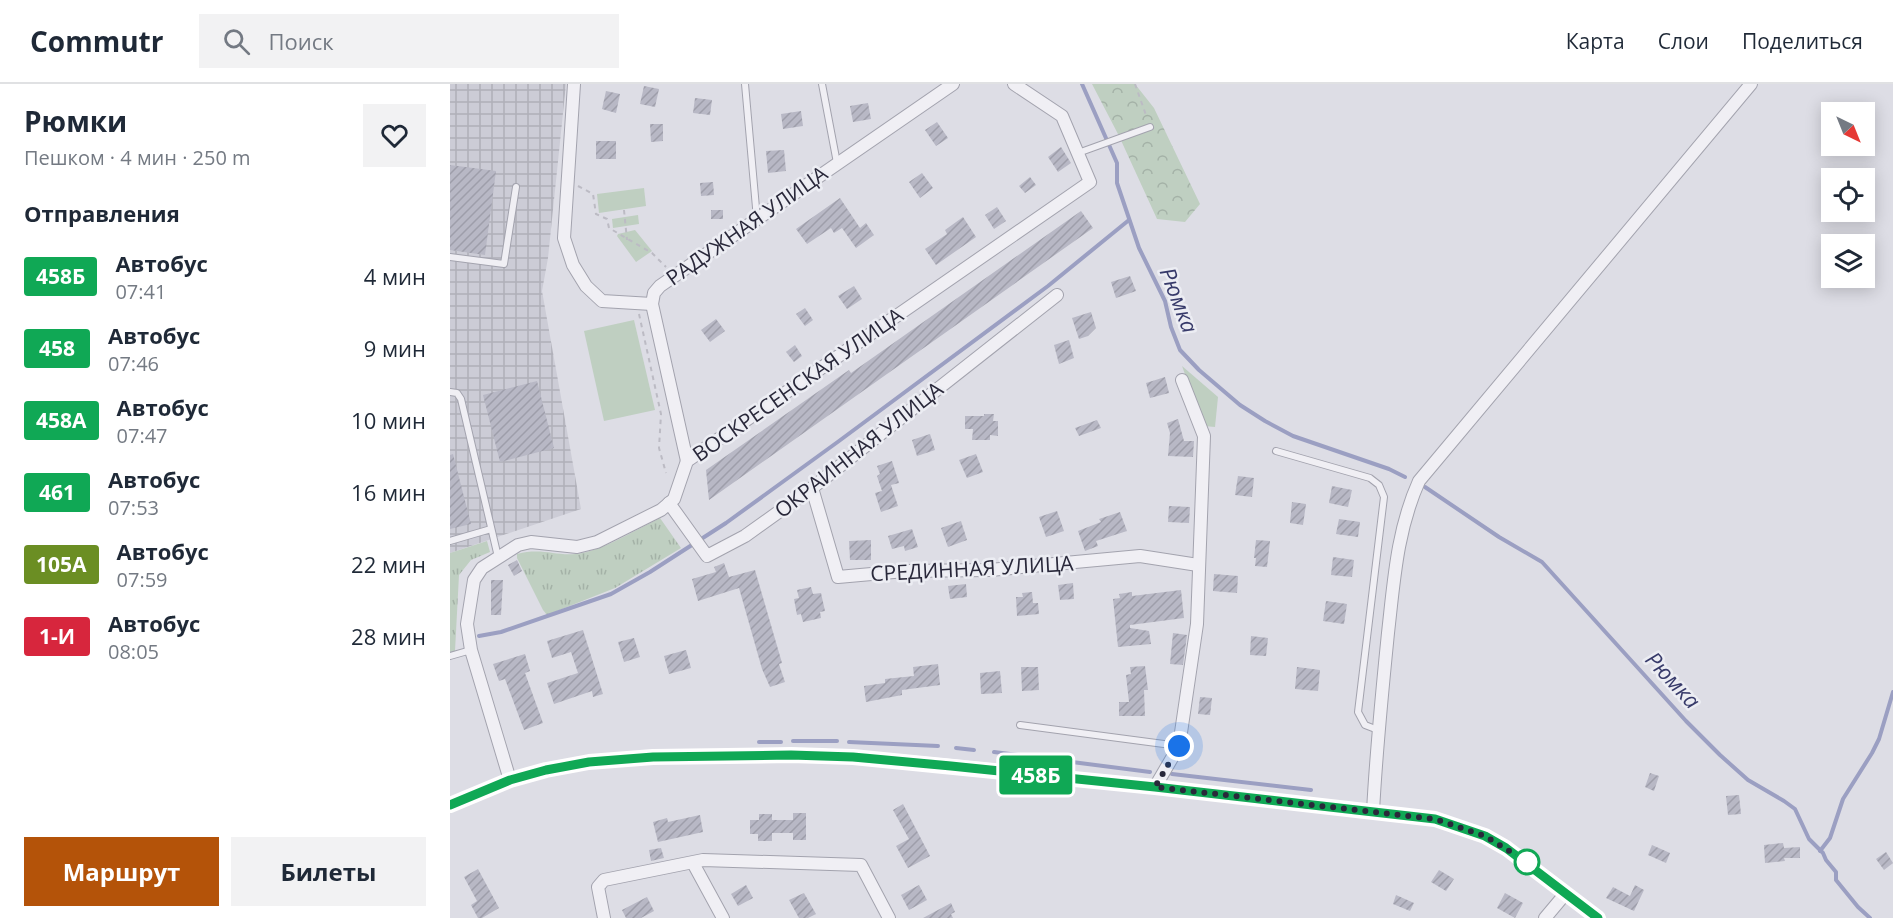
<!DOCTYPE html>
<html lang="ru">
<head>
<meta charset="utf-8">
<style>
	body { margin:0; font-family:"Open Sans",sans-serif; background:#f2f2f3; color:#1f2937; height:100vh; display:flex; flex-direction:column; font-size:22px; white-space:nowrap }
	* { box-sizing:border-box; margin:0 }
	p { font-size:20px; color:#747a83 }
	.icon { flex:none; width:33px; height:33px; fill:none; stroke:currentColor; stroke-width:2; stroke-linecap:round; stroke-linejoin:round }
	.map { position:relative; flex:1; overflow:hidden }
	.panel { display:flex; flex-direction:column; background:#fff; width:450px }
	.panel>* { flex:none }
	.badge { padding:0 12px; border-radius:4px; font-size:21px; line-height:39px }
	.needle { width:39px; rotate:137deg }
	.fabs { position:absolute; left:1371px; top:18px; display:grid; gap:12px }
	.fabs a { display:grid; place-items:center; width:54px; height:54px; border-radius:0px; background:#fff; box-shadow:0 3px 15px #0003; font-size:30px }
	.you { position:absolute; width:30px; height:30px; margin:-15px; border:4px solid #fff; border-radius:50%; background:#1a73e8; box-shadow:0 0 0 9px #1a73e833 }
	.map>.badge { position:absolute; translate:-50% -50%; box-shadow:0 0 0 3px #fff }
	h2 { padding:0 24px; font-size:22px; line-height:54px }
	.round { display:grid; place-items:center; flex:none; width:63px; height:63px; border-radius:0px; background:#f2f2f3 }
	.summary { display:flex; align-items:center; justify-content:space-between; height:102px; padding:0 24px }
	h1 { font-size:28px; font-weight:700; line-height:45px }
	.button { display:flex; gap:12px; margin-top:auto; padding:12px 24px }
	.button a { flex:1; height:69px; border-radius:0px; background:#b45309; color:#fff; font-size:24px; font-weight:700; line-height:69px; text-align:center }
	.button a+a { background:#f2f2f3; color:#1f2937 }
	ul { padding:0; list-style:none }
	li { display:flex; align-items:center; gap:18px; height:72px; padding:0 24px }
	li div { flex:1 }
	li b { display:block; font-size:22px }
	li em { font-style:normal }
	li .badge { min-width:66px; font-weight:700; text-align:center }
	header { display:flex; align-items:center; gap:36px; box-sizing:border-box; height:84px; padding:0 30px; background:#fff; border-bottom:2px solid #e0e1e3 }
	header strong { font-size:28px }
	nav { display:flex; gap:33px; margin-inline-start:auto; font-size:21px }
	.search { width:420px; height:54px; background:#f2f2f3; display:flex; align-items:center; gap:15px; box-sizing:border-box; padding:0 21px; border-radius:0px; color:#747a83; font-size:22px }
	main { display:flex; flex:1; min-height:0 }
	.map>svg:first-child { display:block }
</style>
</head>
<body>
<header>
<strong>Commutr</strong>
<div class="search"><svg class="icon" aria-label="search" viewBox="0 0 24 24"><circle cx="10" cy="10" r="6"/><path d="M15 15l6 6"/></svg>Поиск</div>
<nav><a>Карта</a><a>Слои</a><a>Поделиться</a></nav>
</header>
<main>
<section class="panel">
<div class="summary"><div><h1>Рюмки</h1><p>Пешком · 4 мин · 250 m</p></div><a class="round"><svg class="icon" aria-label="heart" viewBox="0 0 24 24"><path d="M12 20l-8-8c-3-5 5-10 8-4 3-6 11-1 8 4z"/></svg></a></div>
<h2>Отправления</h2>
<ul>
<li><span class="badge" style="background:#10a855;color:#fff">458Б</span><div><b>Автобус</b><p>07:41</p></div><em>4 мин</em></li>
<li><span class="badge" style="background:#10a855;color:#fff">458</span><div><b>Автобус</b><p>07:46</p></div><em>9 мин</em></li>
<li><span class="badge" style="background:#10a855;color:#fff">458А</span><div><b>Автобус</b><p>07:47</p></div><em>10 мин</em></li>
<li><span class="badge" style="background:#10a855;color:#fff">461</span><div><b>Автобус</b><p>07:53</p></div><em>16 мин</em></li>
<li><span class="badge" style="background:#6b8e23;color:#fff">105А</span><div><b>Автобус</b><p>07:59</p></div><em>22 мин</em></li>
<li><span class="badge" style="background:#d7263d;color:#fff">1-И</span><div><b>Автобус</b><p>08:05</p></div><em>28 мин</em></li>
</ul>
<div class="button"><a>Маршрут</a><a>Билеты</a></div>
</section>
<div class="map">
<svg width="1443" height="834" viewBox="0 0 1443 834">
	<defs>
		<pattern id="industrial-grid" width="8" height="8" patternUnits="userSpaceOnUse" patternTransform="scale(1.5)"><rect width="8" height="8" fill="#ccccd6"/><path d="M0 4h8M4 0v8" fill="none" stroke="#afafb8"/></pattern>
		<pattern id="grass-tufts" width="24" height="20" patternUnits="userSpaceOnUse" patternTransform="scale(1.5)"><rect width="24" height="20" fill="#bfcfc1"/><path d="M3 7l-1-3M5 7V3M7 7l1-3M15 17l-1-3M17 17v-4M19 17l1-3" fill="none" stroke="#a4b2a7"/></pattern>
		<pattern id="forest-crowns" width="20" height="18" patternUnits="userSpaceOnUse" patternTransform="scale(1.5)"><rect width="20" height="18" fill="#bfcfc1"/><path d="M2 6a3 3 0 1 1 6 0M12 15a3 3 0 1 1 6 0" fill="none" stroke="#a4b2a7"/></pattern>
		<pattern id="building-hatch" width="6" height="6" patternUnits="userSpaceOnUse" patternTransform="scale(1.5)"><rect width="6" height="6" fill="#b8b8c5"/><path d="M-1 1l2-2M0 6l6-6M5 7l2-2" fill="none" stroke="#9e9eaa"/></pattern>
	</defs>
	<rect width="100%" height="100%" fill="#dddde5"/>
	<polygon fill="url(#industrial-grid)" points="0,0 116,0 98,174 92,207 131,425 0,469"/>
	<g fill="url(#grass-tufts)">
		<path d="M210,434L231,464L165,504L97,531L93,526L67,474V470C94,463 109,474 132,469C157,464 187,445 210,434Z"/>
		<polygon points="37,457 40,468 21,476 9,491 5,567 0,568 0,469"/>
	</g>
	<polygon fill="url(#forest-crowns)" points="642,0 685,0 704,24 750,120 735,138 707,135 669,52"/>
	<g fill="#bfcfc1">
		<polygon points="194,104 196,122 149,129 147,110"/>
		<polygon points="188,131 189,140 163,144 162,135"/>
		<polygon points="185,146 202,167 186,178 167,152 168,150"/>
		<polygon points="184,236 205,326 154,337 134,247"/>
		<polygon points="732,282 768,313 765,343 754,342"/>
	</g>
	<g fill="none" stroke-linecap="round" stroke-linejoin="round">
		<g stroke="#9b9fc2" stroke-width="4">
			<polyline points="632,0 667,79 667,99 689,164 715,217 721,243 730,266 749,286 790,321 815,337 843,352 939,385 955,393"/>
			<polyline points="975,403 1049,453 1092,478 1236,637 1270,671 1298,696 1334,717 1345,725 1359,755 1373,769 1376,776 1386,788 1386,796 1408,823 1420,834"/>
			<polyline points="29,552 51,548 161,510 200,488 276,439 389,357 598,202 679,136"/>
			<polyline points="343,657 387,657"/>
			<polyline points="309,658 331,658"/>
			<polyline points="399,658 488,662"/>
			<polyline points="506,664 524,666"/>
			<polyline points="544,668 700,688"/>
			<polyline points="722,690 861,706"/>
			<polyline points="1370,767 1380,754 1393,715 1422,669 1429,655 1443,608"/>
		</g>
	</g>
	<g fill="url(#building-hatch)">
		<polygon points="194,2 209,5 205,23 190,20"/>
		<polygon points="156,7 170,10 166,29 152,25"/>
		<polygon points="245,14 262,16 260,31 243,29"/>
		<polygon points="418,19 421,35 403,38 400,22"/>
		<polygon points="351,27 353,42 333,45 331,30"/>
		<polygon points="487,38 498,54 486,62 475,46"/>
		<polygon points="200,40 213,40 213,57 201,58"/>
		<rect x="146" y="57" width="20" height="18"/>
		<polygon points="611,63 621,79 608,88 598,73"/>
		<polygon points="334,66 336,87 318,89 316,67"/>
		<polygon points="0,81 46,87 35,171 0,166"/>
		<polygon points="472,89 483,104 470,114 459,98"/>
		<polygon points="580,93 586,101 575,109 569,102"/>
		<polygon points="263,98 264,111 251,112 250,99"/>
		<polygon points="390,114 410,144 416,139 424,151 406,164 392,144 384,149 381,144 357,160 346,145"/>
		<polygon points="547,123 556,137 544,145 535,131"/>
		<rect x="261" y="126" width="12" height="9"/>
		<polygon points="631,127 643,144 259,416 256,386 399,286 401,289"/>
		<polygon points="513,133 526,153 486,181 475,165 497,150 495,146"/>
		<polygon points="680,192 686,207 666,214 661,198"/>
		<polygon points="404,202 412,215 397,225 388,212"/>
		<polygon points="355,224 363,236 355,242 346,230"/>
		<polygon points="641,228 646,244 638,252 629,255 622,234"/>
		<polygon points="266,235 275,247 260,258 251,246"/>
		<polygon points="619,256 624,274 609,280 604,261"/>
		<polygon points="345,261 352,272 344,278 336,268"/>
		<polygon points="715,293 719,309 700,314 696,299"/>
		<polygon points="87,297 104,364 50,378 33,311"/>
		<polygon points="534,330 544,330 543,337 548,337 548,352 540,351 540,356 522,356 523,345 515,345 515,332 534,332"/>
		<polygon points="728,335 734,357 744,357 743,373 718,372 720,349 717,339"/>
		<polygon points="647,336 651,344 629,352 625,344"/>
		<polygon points="480,350 485,366 467,372 462,356"/>
		<polygon points="3,370 21,440 0,445 0,371"/>
		<polygon points="526,370 533,388 517,394 509,376"/>
		<polygon points="442,377 449,399 441,401 448,422 431,428 425,409 432,407 427,392 430,390 427,382"/>
		<polygon points="788,392 804,394 802,413 785,411"/>
		<polygon points="882,402 902,406 898,423 879,419"/>
		<polygon points="842,418 856,420 853,441 840,439"/>
		<polygon points="719,422 740,423 739,439 718,438"/>
		<polygon points="607,427 614,447 596,453 589,433"/>
		<polygon points="670,428 677,447 646,457 648,462 635,467 628,447 651,438 649,435"/>
		<polygon points="889,435 910,438 908,453 886,450"/>
		<polygon points="511,437 517,456 498,463 491,444"/>
		<polygon points="462,445 468,463 455,467 454,462 442,465 438,452"/>
		<polygon points="421,456 421,476 400,476 399,457"/>
		<polygon points="806,456 820,457 817,483 805,482 806,474 804,474"/>
		<polygon points="883,473 904,476 902,493 881,491"/>
		<polygon points="67,476 72,487 64,492 58,481"/>
		<polygon points="274,479 279,493 305,486 332,579 329,580 335,598 320,603 312,585 289,504 248,517 242,495 266,488 264,483"/>
		<polygon points="764,490 788,492 787,509 763,507"/>
		<polygon points="41,496 53,496 51,531 41,531"/>
		<polygon points="623,499 624,515 610,516 608,501"/>
		<polygon points="516,500 517,513 500,515 498,502"/>
		<polygon points="361,503 363,510 371,509 375,527 370,528 371,534 353,538 351,530 347,531 344,515 349,514 347,506"/>
		<polygon points="731,506 734,534 680,541 680,544 699,547 701,560 668,563 663,515 670,514 669,510 682,508 682,512"/>
		<polygon points="582,508 583,519 588,519 589,530 567,532 566,513 573,513 572,509"/>
		<polygon points="876,517 897,520 894,540 873,537"/>
		<polygon points="133,546 153,610 143,613 142,607 104,620 97,599 128,589 121,568 102,574 97,557"/>
		<polygon points="723,549 737,551 733,581 720,580"/>
		<polygon points="801,552 818,554 816,572 800,571"/>
		<polygon points="184,554 190,573 174,578 168,558"/>
		<polygon points="236,566 241,584 219,590 214,572"/>
		<polygon points="75,570 80,587 75,589 93,639 74,646 55,595 49,597 43,580"/>
		<polygon points="488,580 490,601 452,606 452,611 416,618 414,602 435,599 435,595 464,592 463,583"/>
		<polygon points="695,582 698,606 694,606 695,632 669,632 669,618 679,618 676,591 681,590 680,583"/>
		<polygon points="571,583 588,583 589,606 572,607"/>
		<polygon points="847,583 870,586 868,607 845,605"/>
		<polygon points="550,587 552,609 531,610 530,589"/>
		<polygon points="750,613 762,614 760,631 748,630"/>
		<polygon points="1200,689 1209,692 1204,707 1195,703"/>
		<polygon points="1289,711 1291,730 1278,731 1276,712"/>
		<polygon points="453,720 480,772 458,784 446,762 459,755 443,726"/>
		<polygon points="343,729 356,729 356,756 343,756 343,749 322,749 322,757 308,757 308,750 300,750 300,736 309,736 309,730 322,730 322,736 343,736"/>
		<polygon points="250,731 253,748 208,758 203,738 217,734 218,738"/>
		<polygon points="1333,759 1334,764 1350,763 1350,774 1334,774 1335,777 1315,779 1314,761"/>
		<polygon points="1202,761 1220,769 1216,779 1198,771"/>
		<polygon points="211,764 214,774 201,777 199,766"/>
		<polygon points="1436,768 1443,779 1434,786 1426,775"/>
		<polygon points="28,785 49,824 32,834 28,834 21,821 27,817 14,793"/>
		<polygon points="989,786 1004,795 996,807 981,798"/>
		<polygon points="296,801 303,814 288,822 281,810"/>
		<polygon points="469,801 477,816 459,826 451,811"/>
		<polygon points="1185,801 1194,806 1184,827 1156,814 1163,803 1180,812"/>
		<polygon points="354,809 366,830 358,834 349,834 339,816"/>
		<polygon points="1055,809 1073,819 1065,834 1047,824"/>
		<polygon points="946,811 964,819 960,827 943,820"/>
		<polygon points="197,813 204,827 191,834 176,834 172,826"/>
		<polygon points="501,819 505,828 501,830 503,834 473,834"/>
	</g>
	<g fill="none" stroke-linecap="round" stroke-linejoin="round">
		<g stroke="#a3a3ae" stroke-width="8">
			<g id="service">
				<polyline points="295,0 307,135"/>
				<polyline points="372,0 387,79"/>
				<polyline points="628,69 700,43"/>
				<polyline points="0,173 54,180 66,103"/>
				<polyline points="0,308 7,309 11,315 48,473"/>
				<polyline points="826,367 920,394 929,401 934,413 908,628 915,641 928,646"/>
				<polyline points="0,457 41,445"/>
				<polyline points="0,572 21,566"/>
				<polyline points="570,641 729,662"/>
			</g>
		</g>
		<g stroke="#a3a3ae" stroke-width="14">
			<g id="minor">
				<polyline points="124,0 114,154 123,181 136,202 152,217 202,220"/>
				<polyline points="237,377 202,220 204,209 210,202 503,0"/>
				<polyline points="362,404 388,493 455,487 540,486 690,472 748,481"/>
				<polyline points="219,419 257,472 295,452 362,404 607,211"/>
				<polyline points="60,696 21,566 17,540 24,496 32,484 68,461 81,458 127,463 147,458 211,426 224,415 237,377 640,98 612,32 564,0"/>
				<polyline points="705,703 729,662 747,540 754,352 732,296"/>
				<path d="M923,728C926,668 932,609 938,549C944,496 947,446 969,397L1301,0"/>
				<polyline points="243,779 273,834"/>
				<polyline points="154,834 148,803 154,796 253,776 411,781 439,834"/>
				<polyline points="1095,834 1116,809"/>
			</g>
		</g>
		<g stroke="#bcbbc4" stroke-width="2" stroke-dasharray="4.5 4.5" stroke-linecap="butt">
			<polyline points="685,0 697,34"/>
			<polyline points="128,102 143,110 146,130 157,135 159,144 202,169 216,183"/>
			<polyline points="174,126 177,156"/>
			<polyline points="189,230 211,330 209,364 216,389"/>
		</g>
		<use href="#service" stroke="#f0eff4" stroke-width="6"/>
		<use href="#minor" stroke="#f0eff4" stroke-width="12"/>
		<polyline stroke="#fff" stroke-width="16" points="0,721 60,696 96,686 139,678 203,673 341,671 403,673 705,703 985,735 1035,752 1056,764 1148,834"/>
	</g>
	<g fill="none" stroke-linecap="round" stroke-linejoin="round">
		<g stroke="#fff" stroke-width="14">
			<polyline id="line" points="0,721 60,696 96,686 139,678 203,673 341,671 403,673 501,682 705,703 985,735 1035,752 1056,764 1148,834"/>
		</g>
		<use href="#line" stroke="#10a855" stroke-width="9"/>
		<polyline stroke="#29283a" stroke-width="6" stroke-dasharray="0 10.8" points="729,662 705,703 985,735 1035,752 1077,778"/>
	</g>
	<circle fill="#fff" stroke="#10a855" stroke-width="3" cx="1077" cy="778" r="12"/>
	<g text-anchor="middle" stroke-width="5" stroke-linejoin="round" paint-order="stroke">
		<g font-size="21" fill="#29283a" stroke="#ecedf3">
			<text transform="translate(297 142) rotate(-35)" y="7">РАДУЖНАЯ УЛИЦА</text>
			<text transform="translate(348 301) rotate(-35)" y="7">ВОСКРЕСЕНСКАЯ УЛИЦА</text>
			<text transform="translate(409 366) rotate(-38)" y="7">ОКРАИННАЯ УЛИЦА</text>
			<text transform="translate(522 485) rotate(-3)" y="7">СРЕДИННАЯ УЛИЦА</text>
		</g>
		<g font-size="22" font-style="italic" fill="#373a6a" stroke="#ecedf3">
			<text transform="translate(729 216) rotate(69)" y="8">Рюмка</text>
			<text transform="translate(1223 596) rotate(47)" y="8">Рюмка</text>
		</g>
	</g>
</svg>
<div class="fabs">
<a><svg class="needle" viewBox="-14 -14 28 28"><path d="M0-13l5 13h-10z" fill="#e53935"/><path d="M0 13l5-13h-10z" fill="#747a83"/></svg></a>
<a><svg class="icon" aria-label="locate" viewBox="0 0 24 24"><circle cx="12" cy="12" r="6"/><path d="M12 2v4M12 18v4M2 12h4M18 12h4"/></svg></a>
<a><svg class="icon" aria-label="layers" viewBox="0 0 24 24"><path d="M12 4l9 5-9 5-9-5zM3 14l9 5 9-5"/></svg></a>
</div>
<div class="you" style="left:729px;top:662px"></div>
<b class="badge" style="left:586px;top:691px;background:#10a855;color:#fff">458Б</b>
</div>
</main>
</body>
</html>
